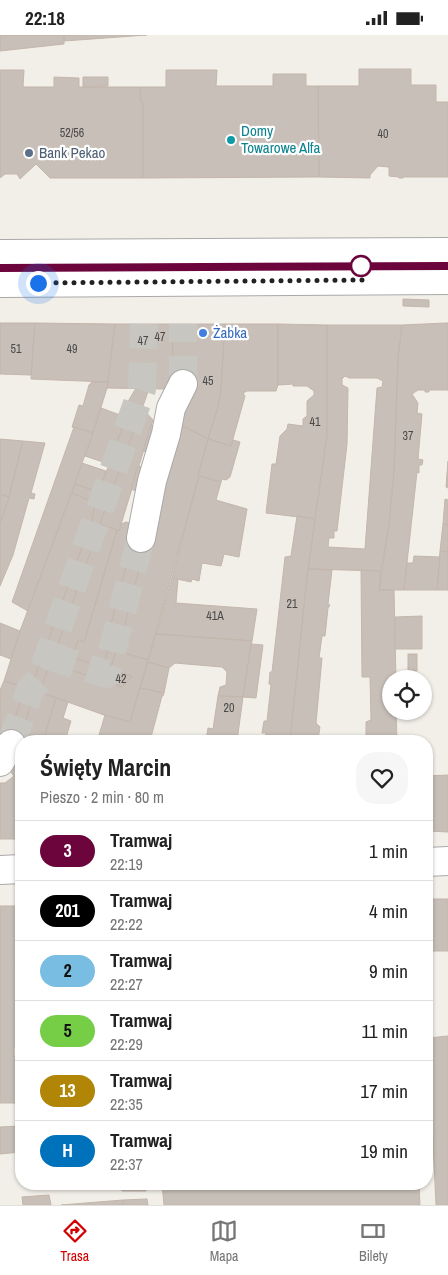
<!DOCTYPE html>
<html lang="pl">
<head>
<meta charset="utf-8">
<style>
	body { margin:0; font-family:"Archivo Narrow",sans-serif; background:#f6f6f6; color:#222; height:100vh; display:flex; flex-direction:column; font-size:19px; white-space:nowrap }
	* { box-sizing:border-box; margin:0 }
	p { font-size:16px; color:#767676 }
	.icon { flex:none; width:28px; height:28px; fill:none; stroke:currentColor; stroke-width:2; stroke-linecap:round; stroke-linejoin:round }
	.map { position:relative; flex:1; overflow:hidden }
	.sheet { position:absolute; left:15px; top:700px; width:418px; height:455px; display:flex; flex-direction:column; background:#fff; border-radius:20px; box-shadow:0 1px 4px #0004 }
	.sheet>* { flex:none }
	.badge { padding:0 10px; border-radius:16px; font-size:18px; line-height:32px }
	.buttons { position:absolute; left:382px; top:635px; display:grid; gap:10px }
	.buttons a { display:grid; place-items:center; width:50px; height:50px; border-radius:50%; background:#fff; box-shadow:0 1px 4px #0004; font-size:25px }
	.you { position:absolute; width:25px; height:25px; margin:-12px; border:4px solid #fff; border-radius:50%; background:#1a73e8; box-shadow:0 0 0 8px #1a73e833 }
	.map>.badge { position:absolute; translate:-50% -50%; box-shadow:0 0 0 2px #fff }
	.round { display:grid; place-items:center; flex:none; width:52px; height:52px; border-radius:20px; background:#f6f6f6 }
	.headline { display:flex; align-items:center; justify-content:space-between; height:85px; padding:0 25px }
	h1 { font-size:24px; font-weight:700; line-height:38px }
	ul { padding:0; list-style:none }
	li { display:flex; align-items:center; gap:15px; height:60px; padding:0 25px; border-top:1px solid #e0e0e0 }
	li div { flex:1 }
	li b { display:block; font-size:19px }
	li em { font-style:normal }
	li .badge { min-width:55px; font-weight:700; text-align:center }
	.status { display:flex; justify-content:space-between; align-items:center; height:35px; padding:0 25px; background:#fff; direction:ltr }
	.status svg { height:14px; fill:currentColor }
	.tab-bar { display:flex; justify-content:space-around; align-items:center; height:70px; border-top:1px solid #e0e0e0; background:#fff; font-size:14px; color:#767676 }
	.tab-bar a { display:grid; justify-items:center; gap:2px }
	.tab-bar .on { color:#d40000 }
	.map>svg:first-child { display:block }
</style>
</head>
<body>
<div class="status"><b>22:18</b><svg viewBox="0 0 49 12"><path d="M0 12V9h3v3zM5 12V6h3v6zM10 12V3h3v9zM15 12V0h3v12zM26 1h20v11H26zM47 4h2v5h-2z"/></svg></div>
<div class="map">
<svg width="448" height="1170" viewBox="0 0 448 1170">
	<rect width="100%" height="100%" fill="#f2efe9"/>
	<g fill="#c7bfb8" stroke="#c4b6ab" fill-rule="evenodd">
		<polygon points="0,0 64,0 64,9 0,16"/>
		<polygon points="64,0 147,0 64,6"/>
		<polygon points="359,34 411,34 411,50 436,50 436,67 448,67 448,142 403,142 403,143 399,143 399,142 389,141 389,132 378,131 370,140 370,143 319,142 318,51 359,51"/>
		<polygon points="0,35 24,35 23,52 54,52 54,42 79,43 79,52 140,52 141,67 143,67 143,143 50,143 36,129 20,144 17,139 5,139 0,143"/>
		<polygon points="166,35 217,35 216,51 273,51 273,39 306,39 306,51 318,51 319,142 143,143 143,67 141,67 140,52 166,52"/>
		<polygon points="83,42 108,42 108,51 83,52"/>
		<polygon points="403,264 429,265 429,272 403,271"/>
		<polygon points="0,288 35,288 31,340 0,339"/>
		<polygon points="35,288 115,289 108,347 31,344"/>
		<polygon points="446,288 448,288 448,355 429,355 429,357 425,357 425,355 418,355 412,359 418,368 417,378 422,379 418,424 423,425 422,430 419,430 419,438 417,437 404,555 379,555 389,489 394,435 398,321 402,290"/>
		<polygon points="115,289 172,289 173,323 168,349 165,349 165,354 107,353"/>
		<polygon points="172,289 225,289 221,355 218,372 208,404 177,388 168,349 173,323"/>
		<polygon points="225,289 278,289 278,350 276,356 247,356 243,358 245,361 231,411 208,404 218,372 221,355"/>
		<polygon points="278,289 327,290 327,401 315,484 266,478 272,429 276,429 280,401 287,394 288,389 303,391 303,384 307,381 307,366 314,360 314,356 307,351 293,351 293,349 278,350"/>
		<path d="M327,290H402L398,321L394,435L389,489L381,536L308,534L327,401ZM345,341L349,343H377L383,346L382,352L377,353L365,514L328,512L329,503H334V496H337L347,409L348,353L342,350V344Z"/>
		<polygon points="92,347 108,347 107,353 93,398 72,392 79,370 83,371 89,350"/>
		<polygon points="136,353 149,354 55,618 99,631 104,629 108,612 105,611 134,501 153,486 118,616 116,616 111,632 114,636 132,641 122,652 50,628 40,657 35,656 22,698 20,697 15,710 6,708 25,653 23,652 34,644 92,485 95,468 72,458 75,449 99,457 124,388 120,380"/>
		<polygon points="101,373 120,380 124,388 109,429 85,421"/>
		<polygon points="142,373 153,385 119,496 100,489"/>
		<polygon points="177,388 208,404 198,441 199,441 148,625 118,616"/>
		<polygon points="151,390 156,391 148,418 143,416"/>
		<polygon points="74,392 93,398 28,576 12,567"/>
		<polygon points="0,404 23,406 9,462 0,459"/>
		<polygon points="208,404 231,411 233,405 240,407 230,442 226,445 222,444 221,447 198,441"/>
		<polygon points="23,406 45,408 31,458 35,459 34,464 29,463 13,520 0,551 0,488 9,462"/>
		<polygon points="448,426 448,453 446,452"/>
		<polygon points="82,428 106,436 99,457 75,449"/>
		<polygon points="138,431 144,433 136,456 131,454"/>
		<polygon points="199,441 221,447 216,465 247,474 239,522 224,519 221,531 202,528 199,546 192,544 191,547 172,543"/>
		<polygon points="72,458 95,468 92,485 34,644 23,652 4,646 20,596"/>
		<polygon points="0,459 9,462 0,488"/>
		<polygon points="445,464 448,465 448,490 443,489"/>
		<polygon points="297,481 315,484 308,534 290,706 265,706 266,698 262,698 264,686 267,686 271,650 269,649 270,637 272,637 285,522 291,521"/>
		<polygon points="126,487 134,489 136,494 105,611 108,612 104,629 99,631 72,622 78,605 84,607 117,495 119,496 121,489"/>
		<polygon points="100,489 117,495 84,607 78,605 72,622 55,618"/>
		<polygon points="443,489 448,490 448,517 440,516"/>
		<polygon points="440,516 448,517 448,555 437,555"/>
		<polygon points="414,521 440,522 437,555 404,555 407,528 413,528"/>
		<polygon points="308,534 332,535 328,569 330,570 328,573 325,601 322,601 319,623 322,623 316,688 320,692 318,704 315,706 290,706"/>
		<polygon points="361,535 381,536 379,555 394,555 396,644 391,644 391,676 396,676 397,706 371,706 371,703 366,701 366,687 371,685 370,642 362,642"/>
		<polygon points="172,543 178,544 176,568 257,574 252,606 156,599"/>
		<polygon points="422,581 422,614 395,614 395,582"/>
		<polygon points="0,588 20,596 11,624 0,620"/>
		<polygon points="156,599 252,606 243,662 218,661 220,652 226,650 227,637 222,632 175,628 169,633 148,627"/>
		<polygon points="251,609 263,610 256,663 243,662"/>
		<polygon points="116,616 148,625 130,687 104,680 40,657 50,628 122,652 132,641 114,636 111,632"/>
		<rect x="408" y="619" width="9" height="17"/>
		<polygon points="148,627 169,633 164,658 140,653"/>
		<polygon points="4,646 25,653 2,721 0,722 0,655"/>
		<polygon points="140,653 164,658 163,661 162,661 150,706 118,706 99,700 105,680 130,687"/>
		<polygon points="35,656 56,663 43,706 21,706 21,804 0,804 0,748 5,748 14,741 10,736 15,710 20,697 22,698"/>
		<polygon points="218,661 243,662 237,706 206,706 208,693 213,694"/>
		<polygon points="56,663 68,667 63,683 71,686 65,706 43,706"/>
		<polygon points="448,740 448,797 426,796 426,741"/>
		<polygon points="426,864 428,909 426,909"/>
		<polygon points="427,864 448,864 448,916 428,916"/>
		<polygon points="0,871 21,871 21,928 18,928 14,933 20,942 20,953 21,953 21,1012 14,1012 14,1021 21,1021 21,1068 0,1068"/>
		<polygon points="448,1001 448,1170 436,1170 428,1003"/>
		<polygon points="428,1003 430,1065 426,1065 426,1004"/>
		<polygon points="426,1065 428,1065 429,1085 426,1085"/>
		<polygon points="21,1091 21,1117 0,1119 0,1092"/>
		<polygon points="121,1149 146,1149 146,1156 122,1156"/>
		<polygon points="162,1149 419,1149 420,1170 164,1170"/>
		<polygon points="49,1160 51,1170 23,1170 22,1162"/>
		<polygon points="147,1164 148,1170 123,1170 123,1165"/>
		<polygon points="123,1165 123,1170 61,1170"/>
	</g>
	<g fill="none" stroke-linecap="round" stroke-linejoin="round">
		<g stroke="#c8c6c1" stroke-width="28" stroke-dasharray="28 14" stroke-linecap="butt">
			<polyline points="183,349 183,289"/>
			<polyline points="48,621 106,639 141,503"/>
			<polyline points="11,709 30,655 40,644 142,354 144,289"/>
		</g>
		<g stroke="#a9a9a9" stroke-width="30">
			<g id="minor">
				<polyline points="0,219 448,217"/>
				<polyline points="0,248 448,245"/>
				<polyline points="141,503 152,446 166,399 171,373 183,349"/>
				<polyline points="0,727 11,709"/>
				<polyline points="426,827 448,826"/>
				<polyline points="0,835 21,834"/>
			</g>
		</g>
		<use href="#minor" stroke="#fff" stroke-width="28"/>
		<polyline stroke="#707070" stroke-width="1" points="0,233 448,231"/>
	</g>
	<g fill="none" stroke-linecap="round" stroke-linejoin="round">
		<g stroke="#fff" stroke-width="11">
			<polyline id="line" points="0,233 448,231"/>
		</g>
		<use href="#line" stroke="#6d053d" stroke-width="8"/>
		<polyline stroke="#222" stroke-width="5" stroke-dasharray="0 9" points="38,248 364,245 361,231"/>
	</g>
	<circle fill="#0f9aa8" stroke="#fff" stroke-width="2" cx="231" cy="105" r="5"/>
	<circle fill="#5c6f8a" stroke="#fff" stroke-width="2" cx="29" cy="118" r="5"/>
	<circle fill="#fff" stroke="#6d053d" stroke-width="2.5" cx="361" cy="231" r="10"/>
	<circle fill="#3f7fe0" stroke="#fff" stroke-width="2" cx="203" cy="298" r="5"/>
	<g text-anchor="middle" stroke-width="4.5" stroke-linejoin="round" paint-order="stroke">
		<g font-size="12" fill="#4b4948">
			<text x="72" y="102">52/56</text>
			<text x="383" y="103">40</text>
			<text x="160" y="306">47</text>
			<text x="143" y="310">47</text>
			<text x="16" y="318">51</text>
			<text x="72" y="318">49</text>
			<text x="208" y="350">45</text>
			<text x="315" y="391">41</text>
			<text x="408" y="405">37</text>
			<text x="292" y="573">21</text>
			<text x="215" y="585">41A</text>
			<text x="121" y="648">42</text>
			<text x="229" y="677">20</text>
		</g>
		<g font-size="15" fill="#0d838f" stroke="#fff" text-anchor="start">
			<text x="241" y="101">Domy<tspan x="241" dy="17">Towarowe Alfa</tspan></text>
		</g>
		<g font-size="15" fill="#4e5e75" stroke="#fff" text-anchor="start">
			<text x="39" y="123">Bank Pekao</text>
		</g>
		<g font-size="15" fill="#366cbe" stroke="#fff" text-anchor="start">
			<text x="213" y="303">Żabka</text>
		</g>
	</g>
</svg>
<div class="buttons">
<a><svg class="icon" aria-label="locate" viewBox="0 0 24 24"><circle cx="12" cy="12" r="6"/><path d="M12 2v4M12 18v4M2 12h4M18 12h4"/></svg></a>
</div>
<div class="you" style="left:38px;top:248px"></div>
<section class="sheet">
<div class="headline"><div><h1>Święty Marcin</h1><p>Pieszo · 2 min · 80 m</p></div><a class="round"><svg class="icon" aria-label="heart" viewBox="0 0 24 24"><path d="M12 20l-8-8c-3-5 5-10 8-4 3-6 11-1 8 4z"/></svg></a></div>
<ul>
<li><span class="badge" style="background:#6d053d;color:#fff">3</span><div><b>Tramwaj</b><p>22:19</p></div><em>1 min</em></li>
<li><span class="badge" style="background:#000;color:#fff">201</span><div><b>Tramwaj</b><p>22:22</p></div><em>4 min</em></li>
<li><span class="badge" style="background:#79bee2;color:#111">2</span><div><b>Tramwaj</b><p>22:27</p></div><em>9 min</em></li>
<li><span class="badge" style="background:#76ce47;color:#111">5</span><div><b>Tramwaj</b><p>22:29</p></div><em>11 min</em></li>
<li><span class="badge" style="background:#b18506;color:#fff">13</span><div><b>Tramwaj</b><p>22:35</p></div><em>17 min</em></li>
<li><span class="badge" style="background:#0072bc;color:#fff">H</span><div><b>Tramwaj</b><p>22:37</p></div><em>19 min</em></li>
</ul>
</section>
</div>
<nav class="tab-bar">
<a class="on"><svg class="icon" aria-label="directions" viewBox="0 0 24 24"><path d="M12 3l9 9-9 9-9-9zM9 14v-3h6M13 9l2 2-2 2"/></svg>Trasa</a>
<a><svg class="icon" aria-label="map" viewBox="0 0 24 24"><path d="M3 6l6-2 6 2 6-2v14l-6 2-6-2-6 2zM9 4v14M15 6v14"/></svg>Mapa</a>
<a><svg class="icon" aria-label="tickets" viewBox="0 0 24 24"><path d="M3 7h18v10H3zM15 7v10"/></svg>Bilety</a>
</nav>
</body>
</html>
